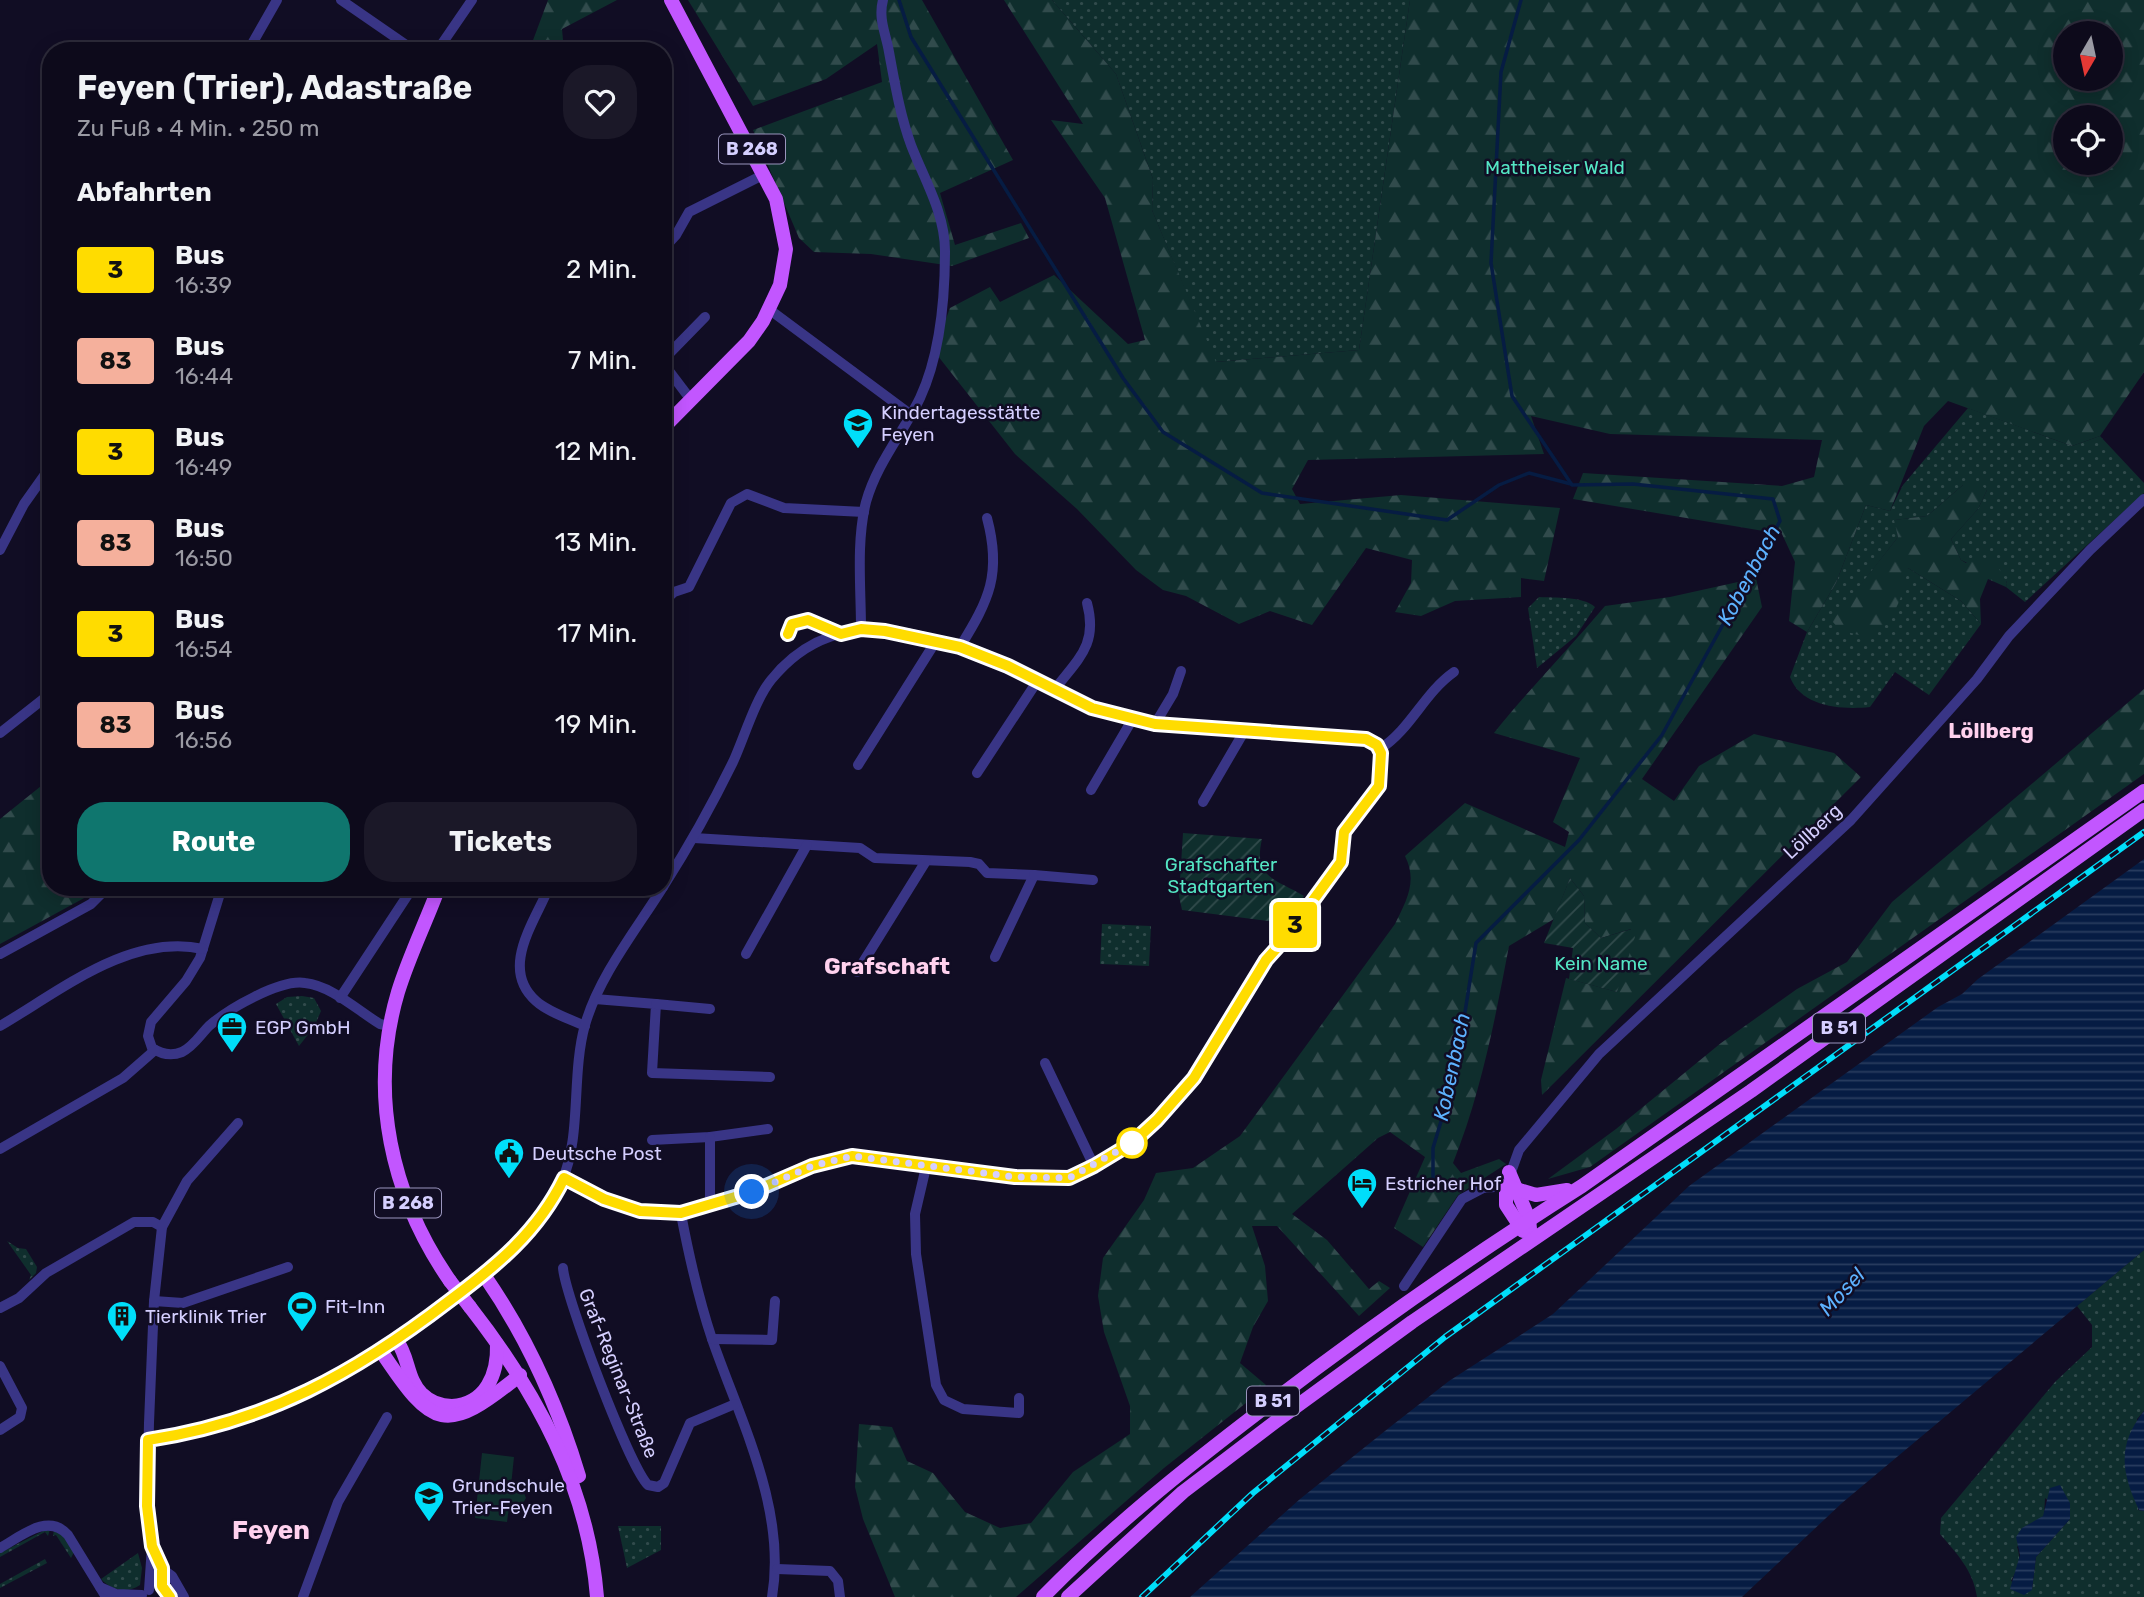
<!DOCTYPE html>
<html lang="de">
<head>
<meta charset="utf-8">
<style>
	body { margin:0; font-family:Rubik,sans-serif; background:#1b1828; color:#f1f3f6; height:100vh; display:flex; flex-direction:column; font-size:26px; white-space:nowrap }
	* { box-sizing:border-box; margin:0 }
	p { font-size:23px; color:#9a9aa3 }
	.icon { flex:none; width:38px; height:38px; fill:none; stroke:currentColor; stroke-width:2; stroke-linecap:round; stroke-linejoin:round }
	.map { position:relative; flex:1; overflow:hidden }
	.side { position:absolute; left:42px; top:42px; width:630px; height:854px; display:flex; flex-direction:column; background:#0d0a1b; border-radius:28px; box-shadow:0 4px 18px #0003,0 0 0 2px #2d2b3a }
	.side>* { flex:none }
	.badge { padding:0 14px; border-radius:5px; font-size:24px; line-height:46px }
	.needle { width:46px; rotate:189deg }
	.fabs { position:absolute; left:2053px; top:21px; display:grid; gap:14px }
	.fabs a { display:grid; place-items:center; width:70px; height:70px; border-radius:50%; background:#0d0a1b; box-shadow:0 4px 18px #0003,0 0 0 2px #2d2b3a; font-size:35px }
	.you { position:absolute; width:35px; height:35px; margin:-18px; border:5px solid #fff; border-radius:50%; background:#1a73e8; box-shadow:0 0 0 10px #1a73e833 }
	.map>.badge { position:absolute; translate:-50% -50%; box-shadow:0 0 0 4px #fff }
	h2 { padding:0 35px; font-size:26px; line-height:63px }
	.round { display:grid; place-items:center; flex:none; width:74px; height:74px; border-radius:28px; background:#1b1828 }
	.head { display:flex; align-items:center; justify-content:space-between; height:119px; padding:0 35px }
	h1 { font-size:33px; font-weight:700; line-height:52px }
	.cta { display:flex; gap:14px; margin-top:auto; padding:14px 35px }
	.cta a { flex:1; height:80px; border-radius:28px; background:#0f766e; color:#fff; font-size:28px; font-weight:700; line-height:80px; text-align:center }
	.cta a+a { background:#1b1828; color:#f1f3f6 }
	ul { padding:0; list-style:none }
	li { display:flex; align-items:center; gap:21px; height:91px; padding:0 35px }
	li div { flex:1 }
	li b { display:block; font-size:26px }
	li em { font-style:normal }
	li .badge { min-width:77px; font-weight:700; text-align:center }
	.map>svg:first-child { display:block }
</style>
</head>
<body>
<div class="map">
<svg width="2144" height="1597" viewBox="0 0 2144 1597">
	<defs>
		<pattern id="grass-dots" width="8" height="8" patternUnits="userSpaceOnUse" patternTransform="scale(1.75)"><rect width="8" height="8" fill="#0f2e2d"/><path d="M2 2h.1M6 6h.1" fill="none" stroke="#314b4c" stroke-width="1.8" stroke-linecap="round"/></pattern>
		<pattern id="forest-firs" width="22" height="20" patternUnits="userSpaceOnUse" patternTransform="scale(1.75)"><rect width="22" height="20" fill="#0f2e2d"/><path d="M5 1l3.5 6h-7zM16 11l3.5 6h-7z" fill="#314b4c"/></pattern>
		<pattern id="garden-furrows" width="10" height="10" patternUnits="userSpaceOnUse" patternTransform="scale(1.75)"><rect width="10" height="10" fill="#0f2e2d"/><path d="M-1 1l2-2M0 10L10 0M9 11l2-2" fill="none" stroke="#314b4c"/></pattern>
		<pattern id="water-rules" width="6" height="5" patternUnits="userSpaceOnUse" patternTransform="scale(1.75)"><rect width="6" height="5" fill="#061c43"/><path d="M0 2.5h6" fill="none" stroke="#293c5f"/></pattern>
	</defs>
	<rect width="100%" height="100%" fill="#110d24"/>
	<g fill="url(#grass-dots)" fill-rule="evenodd">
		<polygon points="1052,0 1410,0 1359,350 1215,362 1152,210 1153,179 1116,74"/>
		<path d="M1968,408L2072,446L2100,436L2144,483V493L2025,602L2006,587L2007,582L1961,560L1951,539L1978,509L1987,490L1963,485L1927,516L1895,520L1898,537L1833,621L1841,630L1908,568L1961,601L1981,624L1929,695L1895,672L1870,707C1842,710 1801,707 1790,677L1807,632L1836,583L1866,505L1890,511L1903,485Z"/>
		<path d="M1539,597C1555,598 1583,596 1595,607L1576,636L1537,668L1528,608Z"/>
		<polygon points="1102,924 1151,926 1149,966 1100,964"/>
		<polygon points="302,996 314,998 321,1011 314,1027 299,1046 276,1004 287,997"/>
		<polygon points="7,1241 18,1248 26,1249 37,1267 36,1273 29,1280 31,1275"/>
		<path d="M2144,1250V1411L2137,1419L2138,1510L2144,1511V1597H1977C1973,1570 1957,1554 1940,1534L1941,1518L2055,1382L2092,1347V1325L2077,1306ZM2045,1498L2070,1519L2036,1557L2032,1590L2011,1581C2017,1570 2022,1560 2017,1547L2044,1516Z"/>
		<polygon points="618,1526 661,1526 661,1550 627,1568"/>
		<polygon points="49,1528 64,1534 74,1552 71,1558 56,1535 53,1536 54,1530 50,1529 48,1536 45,1532 0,1557 0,1553"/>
		<path d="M138,1553L142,1568L140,1585C127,1594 111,1590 101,1579Z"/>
		<polygon points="45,1559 47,1563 0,1588 0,1584"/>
	</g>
	<g fill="url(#forest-firs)" fill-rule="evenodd">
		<polygon points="548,0 617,0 562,29 564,51 529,51"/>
		<polygon points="688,0 922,0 1013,160 940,193 955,245 1021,223 1029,238 952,266 871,254 814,252 799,238 753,130 882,82 877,44 826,79 753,106"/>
		<path d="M1004,0H1052L1116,74L1153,179L1152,210L1216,362L1359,350L1410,0H2144V372L2100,436L2072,446L1948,401L1924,426L1890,511L1866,505L1836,583L1807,632L1789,621L1795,562L1782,534L1573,499L1583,473L1782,486L1814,477L1822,440L1610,434L1531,416L1544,454L1308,460L1292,489L1300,504L1401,495L1560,508L1544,581L1521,578V597L1455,601L1421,616L1395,612L1411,583L1412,560L1366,548L1312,625L1270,611L1239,624L1186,596L1163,590L1136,570L1077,509L1015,454L934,351L950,308L990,287L1000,302L1054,275L1128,344L1145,340L1105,198L1051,120L1083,124ZM2065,33H2110V79H2065ZM2065,117H2110V163H2065Z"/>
		<path d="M1979,483L1987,490L1978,509L1951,539L1961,560L1966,563L1977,555L1995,562L2007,583L2006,587L1988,579L1980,599L1981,624L1961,601L1908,568C1902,600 1896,620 1866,637L1840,630L1832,621L1898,537L1894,520L1927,516L1963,485Z"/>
		<path d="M1756,578L1762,607L1642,779L1674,801L1699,766L1754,734L1834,753L1861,777L1542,1095L1541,1080L1566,978L1617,992L1631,929L1601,938L1585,923L1584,896L1570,878L1554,919L1509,946C1495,1020 1481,1093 1453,1163L1461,1173L1499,1159L1506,1164L1458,1195L1423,1247L1394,1228L1425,1157L1390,1132L1378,1138L1292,1214L1327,1240L1369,1289L1379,1281L1390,1288L1359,1316L1277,1226H1252L1265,1266L1268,1301L1253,1327L1240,1363L1266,1385L1256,1395L1164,1468L1016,1597H895L863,1519L855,1487L859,1424L892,1427L907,1461L933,1473L965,1512L1000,1528L1031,1523L1073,1472L1130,1434V1406L1104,1332L1098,1296L1103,1258L1144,1200L1156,1173L1193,1168L1240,1136L1395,924C1406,901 1418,882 1405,856L1465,803L1565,847L1569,832L1553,822L1580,758L1494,733C1529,689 1569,649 1605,606L1670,597Z"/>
		<polygon points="2144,689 2144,774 1590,1167 1548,1179 1616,1129 1721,1043 1797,989 1847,962 1892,902"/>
		<polygon points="51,778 51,887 94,887 86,897 0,944 0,819"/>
	</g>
	<g fill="url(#garden-furrows)">
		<path d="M1183,833L1262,839C1253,878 1274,878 1304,896L1284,923L1182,910L1179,896Z"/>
		<polygon points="1570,878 1584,896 1585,923 1601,938 1632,929 1635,937 1617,992 1569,979 1573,948 1544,943"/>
	</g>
	<polygon fill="#0f2e2d" points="482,1453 514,1457 511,1486 522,1488 526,1498 521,1507 509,1507 507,1522 475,1518"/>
	<g fill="url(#water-rules)">
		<polygon points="2144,859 2144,1250 1842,1503 1742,1597 1190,1597 1300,1499 1390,1427 1449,1381 1553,1314 1689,1186 1938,1007 1962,994 1978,979"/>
		<path d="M2144,1411V1511L2139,1510C2121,1472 2117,1445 2144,1411Z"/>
		<polygon points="2060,1485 2070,1503 2070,1519 2036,1557 2032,1590 2024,1595 2010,1589 2020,1555 2016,1537 2022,1528 2043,1516 2050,1488"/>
	</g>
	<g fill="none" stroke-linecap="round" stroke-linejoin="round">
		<g stroke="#061c43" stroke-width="3.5">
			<polyline points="899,0 911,37 1123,378 1163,432 1262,493 1447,520 1499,485 1529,473 1571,484"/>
			<polyline points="1433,1187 1433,1148 1455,1075 1476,943 1579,840 1662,735 1780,521 1773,499 1633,484 1572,485 1512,396 1491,263 1501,72 1521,0"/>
		</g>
		<g stroke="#393586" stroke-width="10">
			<polyline points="341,0 415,51"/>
			<polyline points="248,51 277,0"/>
			<polyline points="437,51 472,0"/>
			<polyline points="663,249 676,235 689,212 765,174"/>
			<polyline points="770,310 910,414"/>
			<polyline points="663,360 705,317"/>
			<polyline points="663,363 691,400"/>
			<polyline points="0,550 24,504 51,466"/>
			<polyline points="663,602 674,592 689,587 731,503 747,494 784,508 864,512"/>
			<path d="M861,629C861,588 856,542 866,502C877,463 903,433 920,398C940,355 945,298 945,251C945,213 924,179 911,145C900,115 895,84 889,52C886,34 878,19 883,0"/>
			<path d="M960,647C989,600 1002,574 987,518"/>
			<path d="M1055,689C1079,658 1098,644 1087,603"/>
			<polyline points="1155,724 1173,694 1181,671"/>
			<polyline points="0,733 51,693"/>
			<path d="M1380,749C1411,729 1424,693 1454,672"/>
			<polyline points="858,765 936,641"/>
			<polyline points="977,773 1038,680"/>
			<polyline points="1091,790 1132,720"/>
			<polyline points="1203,802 1245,730"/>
			<polyline points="694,838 860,848 875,858 970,862 979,864 987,873 1034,875 995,957"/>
			<polyline points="1034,875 1093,880"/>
			<path d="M222,887L200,958L186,981L151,1022L148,1036L152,1048C161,1054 172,1056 182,1052C194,1046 200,1035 209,1026C228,1009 280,979 305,983C332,986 357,1010 380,1024L390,1026"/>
			<path d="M549,887C535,922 499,968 536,1001C548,1012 570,1019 585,1026"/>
			<path d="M663,887C689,846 712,805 733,762C744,738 755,700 771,680C869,559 1023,691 1130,719C1168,729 1207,729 1246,731C1283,732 1320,736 1357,737L1372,741L1380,749"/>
			<polyline points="0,954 91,904 108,887"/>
			<polyline points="746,954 807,845"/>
			<polyline points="857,972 926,861"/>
			<polyline points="340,998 413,887"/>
			<polyline points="595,999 656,1004 652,1073 770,1077"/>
			<polyline points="656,1004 710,1009"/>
			<path d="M0,1026C60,991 130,933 203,949"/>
			<polyline points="1045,1063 1094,1166"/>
			<polyline points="652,1140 710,1137 768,1129"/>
			<polyline points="0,1149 123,1078 155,1050"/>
			<polyline points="926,1167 915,1214 916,1254 936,1385 944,1400 963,1409 1019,1413 1019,1398"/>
			<polyline points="564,1178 604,1199 640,1211 681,1214 752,1192 812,1166 852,1156 1015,1177 1069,1178 1094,1166 1132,1143 1157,1120 1194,1078 1266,960 1285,939 1341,862 1344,832 1379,786 1380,749"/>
			<polyline points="710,1206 710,1137"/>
			<path d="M681,1214C689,1256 698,1297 712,1339C740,1420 787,1509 772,1597"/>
			<path d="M563,1268C565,1296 629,1466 648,1485L658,1487L664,1483L690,1423L735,1404"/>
			<polyline points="1404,1286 1462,1199 1483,1188 1506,1186 1519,1150 1599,1054 1851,820 1977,679 2009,636 2090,550 2144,499"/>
			<polyline points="154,1301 183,1303 288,1267"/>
			<polyline points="0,1308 19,1298 46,1273 134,1222 153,1222 162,1227"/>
			<polyline points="712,1339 772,1340 775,1301"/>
			<polyline points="0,1366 22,1408 20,1417 0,1430"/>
			<path d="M148,1440C270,1421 359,1370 456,1296C498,1264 540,1232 562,1181C582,1135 571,1075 585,1025C599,976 636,930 663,887"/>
			<path d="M0,1548C20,1537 48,1512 68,1535L106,1597"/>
			<polyline points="153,1549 161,1568 163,1590"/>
			<polyline points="161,1568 172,1576 184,1597"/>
			<polyline points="777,1569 830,1571 838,1581 840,1597"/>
			<polyline points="100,1587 116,1594 142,1595"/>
			<polyline points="149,1590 152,1546 147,1506 149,1423 154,1301 162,1227 187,1181 238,1123"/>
			<polyline points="303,1597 338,1502 387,1417"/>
		</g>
		<g stroke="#c256ff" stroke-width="14">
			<polyline points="663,428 749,341 763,321 780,285 786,249 776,199 671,0"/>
			<path d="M439,887C426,922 409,956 398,992C368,1093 391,1196 450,1281"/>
			<polyline points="1509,1172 1529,1219 1530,1229"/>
			<polyline points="1523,1231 1506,1205 1506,1186 1536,1195 1567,1190"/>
			<path d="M484,1275C527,1337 557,1403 579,1476"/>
			<path d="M470,1307C537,1393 588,1486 597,1597"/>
			<path d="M397,1341C409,1357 407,1380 422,1394C430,1402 441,1406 452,1406C486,1404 498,1374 497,1344"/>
			<path d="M381,1351C433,1429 445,1436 520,1375"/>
			<path d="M1043,1597C1110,1528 1184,1469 1260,1411C1364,1331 1471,1256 1582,1186L2144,791"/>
			<polyline points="1068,1597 1183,1492 1275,1422 1412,1322 1751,1091 2144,810"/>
		</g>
		<g stroke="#00defa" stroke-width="6">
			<polyline id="rail" points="1142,1597 1253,1493 1445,1337 2144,832"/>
		</g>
		<use href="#rail" stroke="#110d24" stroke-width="3.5" stroke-dasharray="10" stroke-linecap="butt"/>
		<polyline stroke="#c256ff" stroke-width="14" points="450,1281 470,1307"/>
	</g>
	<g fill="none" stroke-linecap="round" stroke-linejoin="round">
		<g stroke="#fff" stroke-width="16">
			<path id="line" d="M170,1597L162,1586V1568L152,1546L147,1506L148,1440C267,1422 355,1373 449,1301C496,1266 538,1232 564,1178L604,1199L640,1211L681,1213L752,1192L812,1166L852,1156L1015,1177L1069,1178L1094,1166L1132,1143L1157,1120L1194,1078L1266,960L1285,939L1341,862L1344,832L1379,786L1381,753L1377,745L1366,739L1155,724L1092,708L1008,666L960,647L885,631L861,629L841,634L808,620L792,624L788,634"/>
		</g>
		<use href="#line" stroke="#ffdc00" stroke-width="10"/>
		<polyline stroke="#d5cfff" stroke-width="7" stroke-dasharray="0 12.6" points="752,1192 812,1166 852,1156 1015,1177 1069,1178 1132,1143"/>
	</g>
	<defs>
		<g id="school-pin" transform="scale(1.575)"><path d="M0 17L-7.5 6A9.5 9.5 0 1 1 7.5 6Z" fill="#00defa" stroke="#110d24"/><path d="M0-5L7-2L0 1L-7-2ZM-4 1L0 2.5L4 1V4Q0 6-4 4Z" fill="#111"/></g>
		<g id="office-pin" transform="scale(1.575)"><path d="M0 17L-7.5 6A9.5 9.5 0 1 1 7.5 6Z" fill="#00defa" stroke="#110d24"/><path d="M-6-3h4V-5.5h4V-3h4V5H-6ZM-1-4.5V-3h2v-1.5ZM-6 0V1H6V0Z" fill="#111"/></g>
		<g id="civic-pin" transform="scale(1.575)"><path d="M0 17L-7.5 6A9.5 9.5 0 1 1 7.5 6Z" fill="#00defa" stroke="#110d24"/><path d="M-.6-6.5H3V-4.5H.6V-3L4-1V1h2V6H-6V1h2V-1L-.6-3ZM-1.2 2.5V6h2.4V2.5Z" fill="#111"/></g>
		<g id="hotel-pin" transform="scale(1.575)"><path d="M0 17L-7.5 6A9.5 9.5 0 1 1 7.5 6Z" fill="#00defa" stroke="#110d24"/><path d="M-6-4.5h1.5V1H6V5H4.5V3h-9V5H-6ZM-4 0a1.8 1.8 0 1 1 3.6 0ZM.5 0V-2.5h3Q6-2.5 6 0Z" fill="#111"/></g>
		<g id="stadium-pin" transform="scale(1.575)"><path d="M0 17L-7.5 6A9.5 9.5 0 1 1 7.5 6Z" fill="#00defa" stroke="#110d24"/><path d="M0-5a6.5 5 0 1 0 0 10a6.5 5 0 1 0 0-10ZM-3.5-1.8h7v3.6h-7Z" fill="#111"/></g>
		<g id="building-pin" transform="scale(1.575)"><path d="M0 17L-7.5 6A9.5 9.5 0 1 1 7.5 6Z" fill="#00defa" stroke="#110d24"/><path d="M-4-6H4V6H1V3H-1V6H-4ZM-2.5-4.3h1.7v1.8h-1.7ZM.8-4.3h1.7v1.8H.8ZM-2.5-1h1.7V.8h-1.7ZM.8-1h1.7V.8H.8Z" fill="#111"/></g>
	</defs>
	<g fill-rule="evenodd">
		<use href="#school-pin" x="858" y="423"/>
		<use href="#office-pin" x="232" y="1027"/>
		<use href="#civic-pin" x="509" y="1153"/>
		<use href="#hotel-pin" x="1362" y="1183"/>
		<use href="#stadium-pin" x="302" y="1306"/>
		<use href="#building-pin" x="122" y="1316"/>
		<use href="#school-pin" x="429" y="1496"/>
	</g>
	<circle fill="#fff" stroke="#ffdc00" stroke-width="3.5" cx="1132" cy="1143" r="14"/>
	<g text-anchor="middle" stroke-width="5" stroke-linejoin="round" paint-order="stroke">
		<g fill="#110d24" stroke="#9a95bd" stroke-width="2">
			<rect x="719" y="134.5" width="66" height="29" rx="5"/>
			<rect x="1813" y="1013.5" width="52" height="29" rx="5"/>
			<rect x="375" y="1188.5" width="66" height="29" rx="5"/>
			<rect x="1247" y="1386.5" width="52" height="29" rx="5"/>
		</g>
		<g font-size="18" font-weight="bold" fill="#d5cfff">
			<text x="752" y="155">B 268</text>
			<text x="1839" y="1034">B 51</text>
			<text x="408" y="1209">B 268</text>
			<text x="1273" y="1407">B 51</text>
		</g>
		<g font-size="19" fill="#54e6c4" stroke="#110d24">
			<text x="1555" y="174">Mattheiser Wald</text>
			<text x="1221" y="871">Grafschafter<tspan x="1221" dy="22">Stadtgarten</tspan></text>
			<text x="1601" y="970">Kein Name</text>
		</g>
		<g font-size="19" fill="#d5cfff" stroke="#110d24" text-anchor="start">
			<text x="881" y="419">Kindertagesstätte<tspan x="881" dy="22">Feyen</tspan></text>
			<text x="255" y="1034">EGP GmbH</text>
			<text x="532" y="1160">Deutsche Post</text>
			<text x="1385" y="1190">Estricher Hof</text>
			<text x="325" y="1313">Fit-Inn</text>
			<text x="145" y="1323">Tierklinik Trier</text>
			<text x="452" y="1492">Grundschule<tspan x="452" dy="22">Trier-Feyen</tspan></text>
		</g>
		<g font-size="19" fill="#d5cfff" stroke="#110d24">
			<text transform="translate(1812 831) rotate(-43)" y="7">Löllberg</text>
			<text transform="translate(619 1373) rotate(68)" y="7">Graf-Reginar-Straße</text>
		</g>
		<g font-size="21" font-style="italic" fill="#5db2ff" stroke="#110d24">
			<text transform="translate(1749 575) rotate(-62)" y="7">Kobenbach</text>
			<text transform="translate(1452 1067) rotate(-78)" y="7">Kobenbach</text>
			<text transform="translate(1842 1292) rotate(-47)" y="7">Mosel</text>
		</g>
		<g font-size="21" font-weight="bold" fill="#ffd1ee" stroke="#110d24">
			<text x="1991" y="738">Löllberg</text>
		</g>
		<g font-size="23" font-weight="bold" fill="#ffd1ee" stroke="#110d24">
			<text x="887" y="974">Grafschaft</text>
		</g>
		<g font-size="26" font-weight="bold" fill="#ffd1ee" stroke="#110d24">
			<text x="271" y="1539">Feyen</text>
		</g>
	</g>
</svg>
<div class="fabs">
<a><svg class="needle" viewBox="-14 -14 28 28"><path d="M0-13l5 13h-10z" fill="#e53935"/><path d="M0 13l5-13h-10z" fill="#9a9aa3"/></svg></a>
<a><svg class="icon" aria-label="locate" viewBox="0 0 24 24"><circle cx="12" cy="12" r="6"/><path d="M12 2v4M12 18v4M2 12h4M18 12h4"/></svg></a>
</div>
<div class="you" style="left:752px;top:1192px"></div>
<b class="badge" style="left:1295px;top:925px;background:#ffdc00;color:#111">3</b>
<section class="side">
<div class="head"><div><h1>Feyen (Trier), Adastraße</h1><p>Zu Fuß · 4 Min. · 250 m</p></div><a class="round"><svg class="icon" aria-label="heart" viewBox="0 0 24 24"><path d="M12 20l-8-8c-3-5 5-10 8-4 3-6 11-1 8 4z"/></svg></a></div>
<h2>Abfahrten</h2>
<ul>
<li><span class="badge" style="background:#ffdc00;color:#111">3</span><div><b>Bus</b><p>16:39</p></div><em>2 Min.</em></li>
<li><span class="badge" style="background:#f5b09c;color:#111">83</span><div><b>Bus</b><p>16:44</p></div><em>7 Min.</em></li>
<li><span class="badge" style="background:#ffdc00;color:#111">3</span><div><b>Bus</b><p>16:49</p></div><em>12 Min.</em></li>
<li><span class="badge" style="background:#f5b09c;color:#111">83</span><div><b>Bus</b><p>16:50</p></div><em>13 Min.</em></li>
<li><span class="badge" style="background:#ffdc00;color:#111">3</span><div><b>Bus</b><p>16:54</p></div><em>17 Min.</em></li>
<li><span class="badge" style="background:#f5b09c;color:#111">83</span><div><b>Bus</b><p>16:56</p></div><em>19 Min.</em></li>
</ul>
<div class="cta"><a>Route</a><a>Tickets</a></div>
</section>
</div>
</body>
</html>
